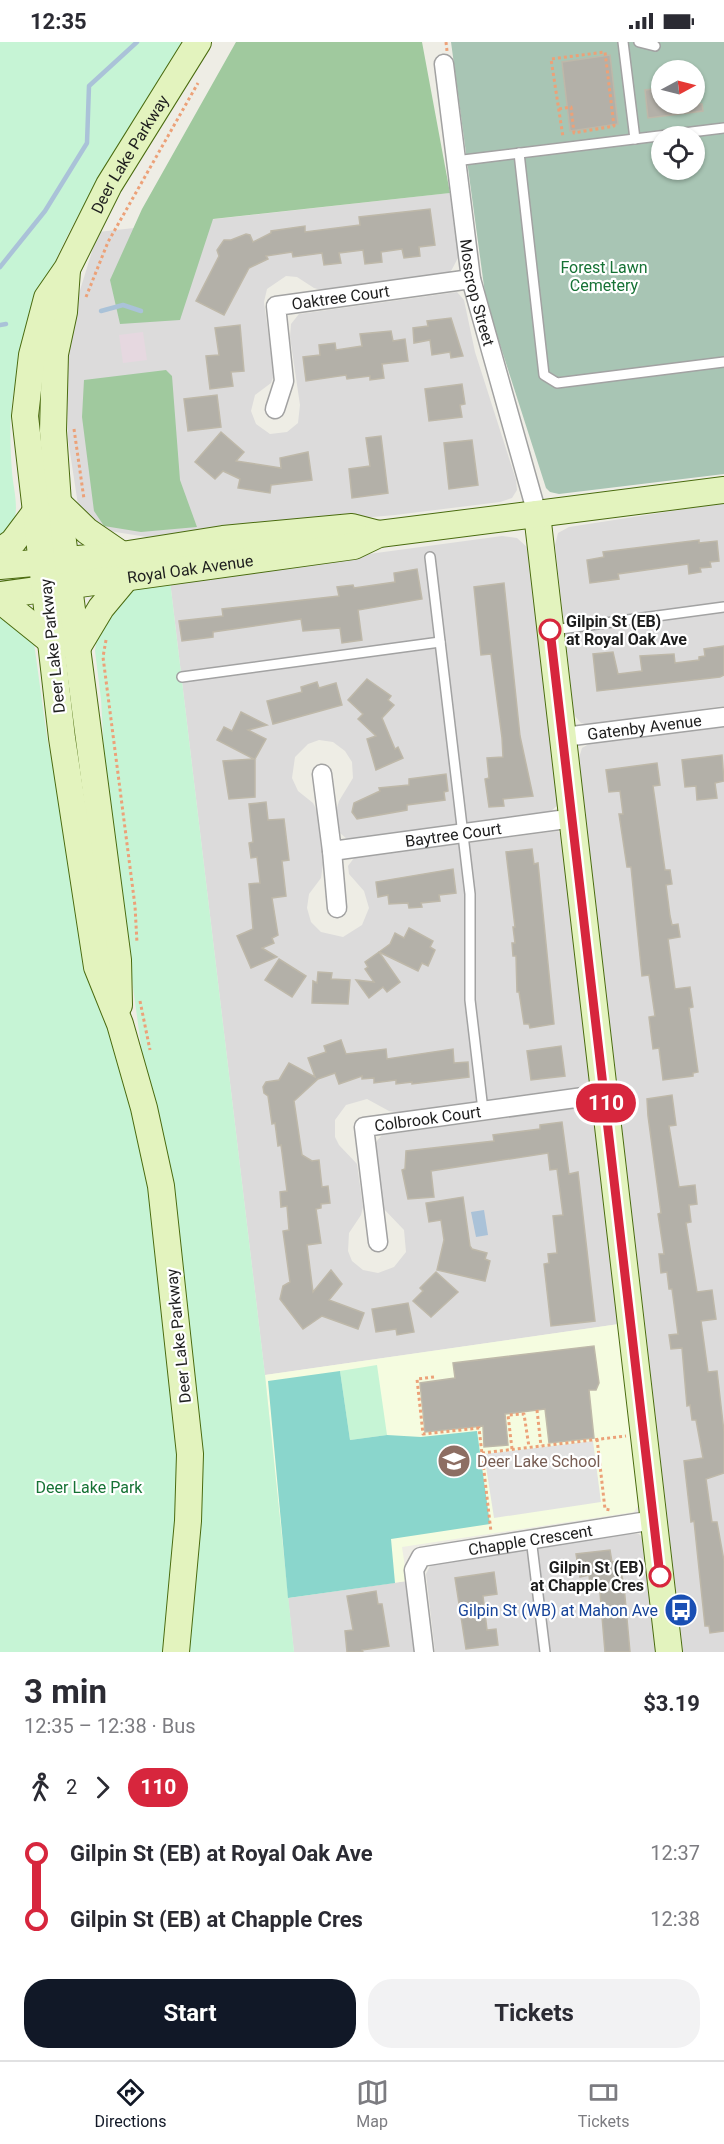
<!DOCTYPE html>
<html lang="en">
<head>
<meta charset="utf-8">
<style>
	body { margin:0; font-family:Roboto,sans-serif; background:#f2f2f3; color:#2b2b33; height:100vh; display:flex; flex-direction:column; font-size:22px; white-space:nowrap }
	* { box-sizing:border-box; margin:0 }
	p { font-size:20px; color:#7c7c81 }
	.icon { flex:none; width:33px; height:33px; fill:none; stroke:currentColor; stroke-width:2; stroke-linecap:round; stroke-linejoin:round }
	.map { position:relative; height:1610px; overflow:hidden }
	.side { display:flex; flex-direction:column; background:#fff; flex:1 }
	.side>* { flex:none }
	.badge { padding:0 12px; border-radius:20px; font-size:21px; line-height:39px }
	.needle { width:39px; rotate:83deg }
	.buttons { position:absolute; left:651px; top:18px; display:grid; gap:12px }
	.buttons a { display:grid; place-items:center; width:54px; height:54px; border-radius:50%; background:#fff; box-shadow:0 2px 4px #0004; font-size:30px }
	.map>.badge { position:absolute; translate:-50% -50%; box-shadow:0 0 0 3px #fff }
	.legs { display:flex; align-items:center; gap:9px; height:66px; padding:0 24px; font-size:20px }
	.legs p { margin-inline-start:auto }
	.summary { display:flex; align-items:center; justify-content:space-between; height:102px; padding:0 24px }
	h1 { font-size:33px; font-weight:700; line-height:45px }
	.cta { display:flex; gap:12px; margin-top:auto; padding:12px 24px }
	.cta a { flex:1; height:69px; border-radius:24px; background:#111827; color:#fff; font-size:24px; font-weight:700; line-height:69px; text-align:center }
	.cta a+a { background:#f2f2f3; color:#2b2b33 }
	ul { padding:0 24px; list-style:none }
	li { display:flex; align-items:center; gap:21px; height:66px; font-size:22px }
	li i { display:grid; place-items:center; width:9px; height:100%; margin:0 8px; background:currentColor }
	li i::after { content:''; width:15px; height:15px; margin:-8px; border:4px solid; border-radius:50%; background:#fff }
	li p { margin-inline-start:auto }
	li:first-child i { background:linear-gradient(#0000 50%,currentColor 0) }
	li:last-child i { background:linear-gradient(currentColor 50%,#0000 0) }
	.status { display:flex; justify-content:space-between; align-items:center; height:42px; padding:0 30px; background:#fff; direction:ltr }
	.status svg { height:16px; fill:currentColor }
	.dock { display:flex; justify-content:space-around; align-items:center; height:84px; border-top:2px solid #e1e1e2; background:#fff; font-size:16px; color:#7c7c81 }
	.dock a { display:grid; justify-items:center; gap:3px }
	.dock .selected { color:#111827 }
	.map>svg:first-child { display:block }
</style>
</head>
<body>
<div class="status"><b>12:35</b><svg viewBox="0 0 49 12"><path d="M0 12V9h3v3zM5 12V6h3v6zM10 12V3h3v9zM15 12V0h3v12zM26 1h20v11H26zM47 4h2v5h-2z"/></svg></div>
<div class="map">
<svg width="724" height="1610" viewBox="0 0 724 1610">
	<rect width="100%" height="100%" fill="#eeede5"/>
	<g fill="#dcdbdb">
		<polygon points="450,151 459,214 450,231 322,248 314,246 297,235 286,234 267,247 264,260 274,333 271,341 255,353 251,369 256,382 270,392 287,390 298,381 300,363 290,295 291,282 299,272 457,250 464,258 475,310 516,438 517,448 512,456 500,460 395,473 147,495 103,488 78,463 68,397 67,327 77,258 98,190"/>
		<polygon points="724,461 724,664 588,683 581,681 574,673 555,503 558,491 569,485"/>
		<polygon points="502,494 517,496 528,506 558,763 551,769 347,797 340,791 336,769 339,759 353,736 352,720 345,709 333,700 319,698 308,702 295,715 292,736 298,749 313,761 317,769 323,822 321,836 309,852 307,866 311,880 321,890 343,895 362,883 369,866 364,849 349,832 348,824 354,816 558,789 562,793 591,1036 587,1043 582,1045 400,1071 389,1069 367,1057 346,1063 335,1078 335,1095 339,1103 357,1122 363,1165 361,1173 349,1191 348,1209 352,1219 363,1228 378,1231 394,1225 406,1210 404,1188 382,1165 375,1107 376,1100 382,1093 587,1065 594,1070 619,1282 265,1333 170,539"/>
		<polygon points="724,683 724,1610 683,1610 579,716 582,706 589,702"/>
		<polygon points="629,1491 639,1492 644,1498 657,1610 435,1610 426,1532 431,1522"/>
		<polygon points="407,1539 415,1610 294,1610 288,1556"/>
	</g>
	<polygon fill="#e6d8e0" points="143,290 147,318 123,321 119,293"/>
	<polygon fill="#f5fce0" points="619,1282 639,1462 634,1470 402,1505 407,1539 288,1556 265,1333"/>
	<g fill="#a0c99e">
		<polygon points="236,0 422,0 450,151 213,177 180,278 120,282 110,238 142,167"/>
		<polygon points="166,328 172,334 180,438 197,485 141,490 104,484 94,469 82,375 84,338"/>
	</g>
	<path fill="#a8c5b4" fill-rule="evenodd" d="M451,0H724V432L559,452L550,450L546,446L486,259ZM662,28H694V62H662ZM662,94H694V128H662Z"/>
	<g fill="#c6f4d5">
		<path d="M0,0H187C117,109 36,217 14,348C9,375 10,403 12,430C13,444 18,461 15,475C13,487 7,494 0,502Z"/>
		<polygon points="170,539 265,1333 294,1610 184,1610 196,1497 144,1026 106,746 101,657 95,609 97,591 132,547"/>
		<polygon points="0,572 32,596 34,601 47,695 92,923 145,1114 174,1352 180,1455 165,1610 0,1610"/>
		<polygon points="377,1323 387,1393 350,1398 340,1329"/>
	</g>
	<polygon fill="#8ad6cc" points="340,1329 350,1398 387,1393 421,1395 477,1389 490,1482 391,1497 395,1541 288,1556 268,1339"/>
	<polygon fill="#e2e2e2" points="593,1399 601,1460 494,1476 484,1412"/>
	<polygon fill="#aac2d8" points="484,1168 488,1193 476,1195 471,1170"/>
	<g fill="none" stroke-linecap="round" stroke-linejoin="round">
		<g stroke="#aac2d8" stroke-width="4.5">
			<polyline points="0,225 45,169 87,101 89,44 137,0"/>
			<polyline points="101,269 123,263 141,269"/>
			<polyline points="0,283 6,282"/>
		</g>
	</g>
	<g fill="#b3b0a8" stroke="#beb8a9" stroke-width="1.5">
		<polygon points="610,13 618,82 570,89 562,20"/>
		<polygon points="662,46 662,62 702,62 703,69 648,76 645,48"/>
		<polygon points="430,167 435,203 419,205 420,214 404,216 402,207 381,210 382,220 365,222 363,208 339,211 341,221 324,223 322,211 293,215 292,210 266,214 268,217 249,226 224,273 196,259 219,214 217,208 224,198 231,198 246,192 250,193 253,200 271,191 271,189 305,184 305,190 360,183 359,175"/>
		<polygon points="451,276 463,314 451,316 450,310 432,313 430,298 414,301 413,286 428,284 427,279"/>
		<polygon points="240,283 244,329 231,330 233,344 210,347 206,314 219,313 215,286"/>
		<polygon points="391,289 393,299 405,297 408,319 382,322 384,336 370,338 370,334 347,337 346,333 306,339 303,315 320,313 319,303 335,301 336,308 362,304 360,292"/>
		<polygon points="462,342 465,362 460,363 462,375 429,379 425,347"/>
		<polygon points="217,353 221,385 188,389 184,357"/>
		<polygon points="221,390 244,410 236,419 281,426 280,416 308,410 312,438 271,443 270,451 238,446 240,437 223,429 215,437 195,420"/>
		<polygon points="381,394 388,451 352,456 349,427 370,424 366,396"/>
		<polygon points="472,398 478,443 449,447 444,401"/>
		<polygon points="699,498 699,501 717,499 719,519 710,520 711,525 700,526 701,530 689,532 688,522 618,532 619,537 590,541 587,518 604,515 603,510"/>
		<polygon points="417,527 422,557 358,568 362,598 342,601 340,586 303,589 301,577 213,590 213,595 182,599 179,579 223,574 222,567 339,554 337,545 353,543 354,546 395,540 394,531"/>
		<polygon points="504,541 520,694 533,754 503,757 504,764 489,765 485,737 489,736 487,716 503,715 502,696 491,612 481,613 474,545"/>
		<polygon points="724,604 724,633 720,635 597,649 593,612 613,610 618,632 642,629 640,614 674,612 675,621 699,618 699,615 705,614 704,607"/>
		<polygon points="367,637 391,654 388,658 394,663 382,676 395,707 398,705 403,716 376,728 367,697 376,694 358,677 363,672 348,658"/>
		<polygon points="317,640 319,646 336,641 342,663 273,682 267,659 302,650 301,645"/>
		<polygon points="241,670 267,683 248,688 266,697 255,717 255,755 229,757 223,719 254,717 217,698 224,685 232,689"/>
		<polygon points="722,713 724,739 715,741 717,756 697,758 696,744 685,745 682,718"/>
		<polygon points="657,721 660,743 653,744 665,828 670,828 672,842 666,843 670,874 672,883 678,882 680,895 668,897 675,947 690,945 693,965 689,966 698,1030 693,1031 693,1034 663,1038 659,1006 653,1007 649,975 655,974 649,933 642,934 631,825 627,825 619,772 623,772 620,749 609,750 606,728"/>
		<polygon points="446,732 448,749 444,750 445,758 407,763 407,768 374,774 357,777 352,770 354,761 380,749 379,746 409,743 409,737"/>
		<polygon points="266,760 268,778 284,777 289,818 282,819 286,854 272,856 278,893 272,896 274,901 262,906 277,915 251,926 237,894 253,887 249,842 260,841 257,815 251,816 249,801 253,800 249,762"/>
		<polygon points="532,807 534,822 538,821 554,982 530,986 529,982 524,982 519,950 517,950 516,914 513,914 512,901 515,901 513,885 515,885 506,810"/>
		<polygon points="453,827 456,851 439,853 440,859 421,861 422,865 409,866 408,861 389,862 388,853 378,855 376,840"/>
		<polygon points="409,886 433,899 430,905 435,908 428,924 422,921 418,929 379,910 390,902 395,891 404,896"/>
		<polygon points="379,910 400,940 387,950 383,945 369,956 356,938 374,940 365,927 368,925 365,920"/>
		<polygon points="279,917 306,934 292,955 265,938"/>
		<polygon points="318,930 332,931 331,937 350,938 348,962 312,961 313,939 317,941"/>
		<polygon points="341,998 346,1012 386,1007 387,1017 453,1007 454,1021 468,1020 469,1035 412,1042 412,1040 396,1042 396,1038 374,1041 374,1036 362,1037 362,1034 339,1042 335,1031 318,1037 294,1059 302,1113 312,1119 319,1118 322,1145 328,1144 330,1161 321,1162 321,1166 316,1167 321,1201 307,1203 313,1250 331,1228 342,1242 329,1258 364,1271 358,1287 322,1274 303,1287 280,1257 283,1244 290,1240 283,1189 289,1188 287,1164 281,1165 280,1150 287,1149 281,1103 278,1104 275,1081 272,1082 268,1054 264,1051 263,1045 266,1040 279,1038 289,1021 315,1035 308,1016 326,1010 324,1004"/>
		<polygon points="561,1004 565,1034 531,1038 527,1009"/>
		<polygon points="672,1053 676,1083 669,1084 679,1145 695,1143 697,1162 689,1163 691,1180 686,1181 697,1250 712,1248 716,1277 701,1279 708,1330 717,1329 724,1390 724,1431 706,1437 712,1480 717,1480 724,1519 724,1589 710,1591 709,1584 705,1584 694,1479 691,1480 684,1419 703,1416 696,1378 692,1378 690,1363 687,1364 682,1306 671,1307 669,1293 678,1292 672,1247 669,1247 667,1230 661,1231 659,1212 664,1212 658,1172 661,1171 648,1074 647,1057"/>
		<polygon points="562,1080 569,1132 578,1130 595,1279 551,1284 544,1222 549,1221 548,1212 557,1211 553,1174 563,1173 557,1127 550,1128 548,1111 431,1129 434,1155 408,1157 402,1128 405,1127 406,1109 494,1099 493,1093 540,1087 540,1083"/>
		<polygon points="463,1155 470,1204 472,1207 487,1211 485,1217 490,1219 485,1239 437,1228 444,1198 441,1178 429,1180 426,1161"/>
		<polygon points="436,1230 458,1250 431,1275 413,1259 423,1249 420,1246"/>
		<polygon points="408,1261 414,1290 397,1293 396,1287 376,1290 372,1267"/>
		<polygon points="594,1304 599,1341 596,1348 589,1348 594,1396 549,1401 545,1367 505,1372 508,1403 484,1405 483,1384 425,1390 420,1341 455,1336 453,1321"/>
		<polygon points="610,1508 612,1520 619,1519 624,1544 630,1610 605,1610 599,1539 590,1541 589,1533 580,1535 576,1512"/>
		<polygon points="494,1530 497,1552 483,1554 487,1588 496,1587 498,1603 466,1607 455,1536"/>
		<polygon points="376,1549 378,1562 382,1562 389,1604 362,1608 363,1610 347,1610 345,1589 353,1588 347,1554"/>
	</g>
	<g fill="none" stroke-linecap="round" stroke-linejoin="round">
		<g stroke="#a2a2a2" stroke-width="12">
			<g id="lane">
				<polyline points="623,0 635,97"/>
				<polyline points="639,0 655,4"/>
				<polyline points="519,111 544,333 557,341 724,320"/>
				<polyline points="455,119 724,86"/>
				<polyline points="430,515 470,852 470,958 483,1068"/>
				<polyline points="553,588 724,565"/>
				<polyline points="182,635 440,600"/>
				<polyline points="531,1496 545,1610"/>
			</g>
		</g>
		<g stroke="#a2a2a2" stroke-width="21">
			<g id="street">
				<path id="s1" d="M444,22L471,237L537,472"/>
				<path id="s2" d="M275,367L284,339L276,264L471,237"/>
				<path id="s3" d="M564,695L724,675"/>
				<path id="s4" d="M322,732L332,809L574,776"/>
				<polyline points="332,809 337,866"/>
				<path id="s5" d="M378,1200L364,1085L605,1052"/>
				<path id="s6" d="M424,1610L414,1528L421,1515L654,1478"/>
			</g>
		</g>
		<g stroke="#4a6b0f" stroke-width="28">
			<g id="secondary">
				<polyline points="67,228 64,270 55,312 53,389 58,461 118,918 119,963"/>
				<polyline points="58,461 87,489 122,513"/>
				<polyline points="537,472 669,1610"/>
				<polyline points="0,509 13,500 37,468"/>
				<polyline points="0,524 122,513 223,497 352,485 379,492"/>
				<path id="s7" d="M0,553L354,504L379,492L724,448"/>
				<polyline points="0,558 51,599"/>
				<polyline points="77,606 101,566 126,536"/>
				<path id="s8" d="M176,1610L188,1479L190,1412L161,1144L144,1066L120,982L97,925L62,696L25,374L32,313L47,256L67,227L109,143L198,0"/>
			</g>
		</g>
		<g stroke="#eca178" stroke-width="3" stroke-dasharray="3 3" stroke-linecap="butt">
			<polyline points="446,0 447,9"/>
			<polyline points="559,67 571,65 574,91 614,84 605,10 551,17 563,95"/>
			<polyline points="86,255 108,200 198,41"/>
			<polyline points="74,387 84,457"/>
			<polyline points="106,598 103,615 135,864 137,901"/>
			<polyline points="140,959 150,1008"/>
			<polyline points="434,1335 417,1337 423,1392 479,1386 491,1490"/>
			<polyline points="537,1368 541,1404"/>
			<polyline points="597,1397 605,1467 610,1468"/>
			<polyline points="512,1407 508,1373 524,1372 529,1405"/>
			<polyline points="482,1411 626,1394"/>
		</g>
		<use href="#lane" stroke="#fff" stroke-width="9"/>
		<use href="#street" stroke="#fff" stroke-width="18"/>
		<use href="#secondary" stroke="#e3f3be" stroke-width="26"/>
	</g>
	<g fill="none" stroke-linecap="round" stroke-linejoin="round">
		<g stroke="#fff" stroke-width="14">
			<polyline id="line-1" points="550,588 660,1534"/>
		</g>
		<use href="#line-1" stroke="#d7263d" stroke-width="9"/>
	</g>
	<defs>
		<g id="school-disc" transform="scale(1.725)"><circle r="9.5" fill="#8d6e63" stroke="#fff"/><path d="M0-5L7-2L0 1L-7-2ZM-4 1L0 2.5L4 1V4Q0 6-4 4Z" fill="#fff"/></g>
		<g id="bus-disc" transform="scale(1.725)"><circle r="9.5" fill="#1a4fb4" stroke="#fff"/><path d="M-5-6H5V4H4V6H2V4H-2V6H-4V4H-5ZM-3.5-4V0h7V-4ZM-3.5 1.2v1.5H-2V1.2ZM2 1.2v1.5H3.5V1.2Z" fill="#fff"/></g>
	</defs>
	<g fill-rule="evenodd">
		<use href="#school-disc" x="454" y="1419"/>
		<use href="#bus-disc" x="681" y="1568"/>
	</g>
	<g fill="#fff" stroke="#d7263d" stroke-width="3">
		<circle cx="550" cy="588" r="10"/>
		<circle cx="660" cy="1534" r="10"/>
	</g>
	<g text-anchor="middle" stroke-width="4.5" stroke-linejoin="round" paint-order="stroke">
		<g font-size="16" fill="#1e1e1e" stroke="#fff">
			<text dy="6" stroke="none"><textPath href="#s8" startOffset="1539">Deer Lake Parkway</textPath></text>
			<text dy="6" stroke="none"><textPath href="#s1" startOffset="231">Moscrop Street</textPath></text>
			<text dy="6" stroke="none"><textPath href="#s2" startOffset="170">Oaktree Court</textPath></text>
			<text dy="6" stroke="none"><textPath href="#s7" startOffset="192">Royal Oak Avenue</textPath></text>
			<text transform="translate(52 604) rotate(-96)" y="6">Deer Lake Parkway</text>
			<text dy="6" stroke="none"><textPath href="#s3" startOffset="81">Gatenby Avenue</textPath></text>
			<text dy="6" stroke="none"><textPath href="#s4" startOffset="200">Baytree Court</textPath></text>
			<text dy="6" stroke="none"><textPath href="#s5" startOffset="180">Colbrook Court</textPath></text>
			<text transform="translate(178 1294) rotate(-96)" y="6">Deer Lake Parkway</text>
			<text dy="6" stroke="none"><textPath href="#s6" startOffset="208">Chapple Crescent</textPath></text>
		</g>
		<g font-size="16" fill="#167235" stroke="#fff">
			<text x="604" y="231">Forest Lawn<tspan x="604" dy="18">Cemetery</tspan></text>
			<text x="89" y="1451">Deer Lake Park</text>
		</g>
		<g font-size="16" font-weight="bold" fill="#1e1e1e" stroke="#fff" text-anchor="start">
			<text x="566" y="585">Gilpin St (EB)<tspan x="566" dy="18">at Royal Oak Ave</tspan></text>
			<text x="644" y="1531" text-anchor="end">Gilpin St (EB)<tspan x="644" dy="18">at Chapple Cres</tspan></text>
		</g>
		<g font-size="16" fill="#785e54" stroke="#fff" text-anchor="start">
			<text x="477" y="1425">Deer Lake School</text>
		</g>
		<g font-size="16" fill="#164399" stroke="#fff" text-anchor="end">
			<text x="658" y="1574">Gilpin St (WB) at Mahon Ave</text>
		</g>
	</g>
</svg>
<div class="buttons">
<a><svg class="needle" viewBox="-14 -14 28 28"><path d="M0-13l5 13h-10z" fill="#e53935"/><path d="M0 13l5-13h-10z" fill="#7c7c81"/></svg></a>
<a><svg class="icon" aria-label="locate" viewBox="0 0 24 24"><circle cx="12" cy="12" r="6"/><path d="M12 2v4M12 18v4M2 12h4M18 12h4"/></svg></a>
</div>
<b class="badge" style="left:606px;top:1061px;background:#d7263d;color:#fff">110</b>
</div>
<section class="side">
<div class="summary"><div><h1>3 min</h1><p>12:35 – 12:38 · Bus</p></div><b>$3.19</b></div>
<div class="legs"><svg class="icon" aria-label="walk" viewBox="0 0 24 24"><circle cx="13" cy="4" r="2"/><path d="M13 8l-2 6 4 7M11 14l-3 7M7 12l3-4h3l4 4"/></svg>2<svg class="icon" aria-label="forward" viewBox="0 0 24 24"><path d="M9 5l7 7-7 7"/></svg><b class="badge" style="background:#d7263d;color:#fff">110</b></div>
<ul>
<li><i style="color:#d7263d"></i><b>Gilpin St (EB) at Royal Oak Ave</b><p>12:37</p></li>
<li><i style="color:#d7263d"></i><b>Gilpin St (EB) at Chapple Cres</b><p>12:38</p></li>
</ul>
<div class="cta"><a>Start</a><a>Tickets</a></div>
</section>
<nav class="dock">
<a class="selected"><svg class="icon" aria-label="directions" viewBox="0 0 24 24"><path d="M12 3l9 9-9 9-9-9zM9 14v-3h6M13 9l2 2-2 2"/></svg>Directions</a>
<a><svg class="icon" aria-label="map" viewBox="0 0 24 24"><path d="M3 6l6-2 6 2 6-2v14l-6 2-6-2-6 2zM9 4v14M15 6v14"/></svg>Map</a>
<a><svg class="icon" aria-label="tickets" viewBox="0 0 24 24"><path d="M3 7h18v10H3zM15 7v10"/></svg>Tickets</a>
</nav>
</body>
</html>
